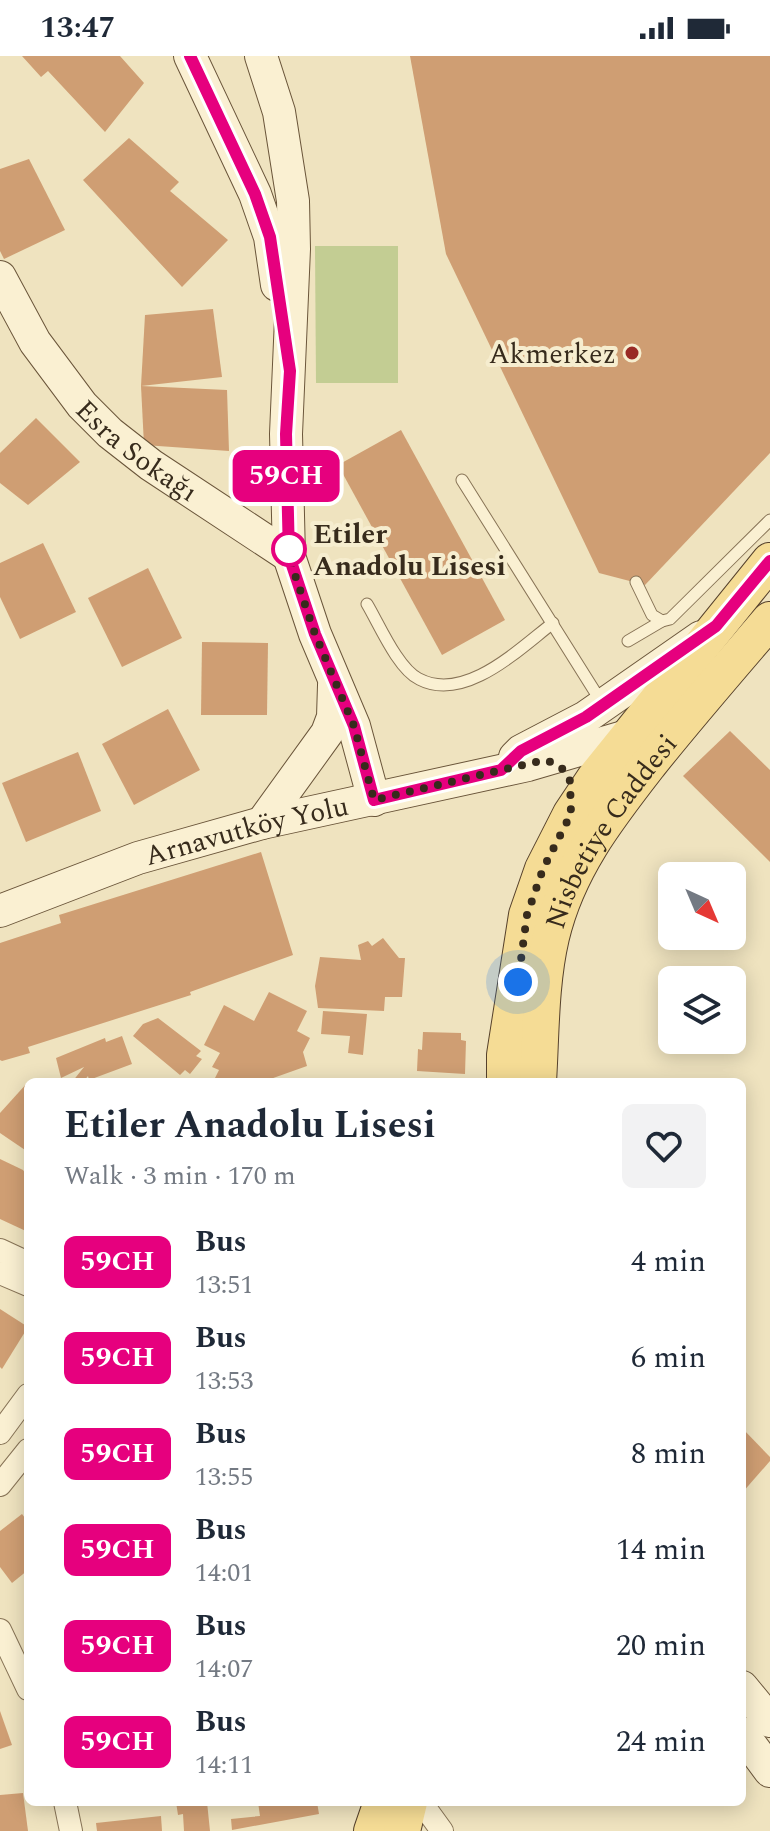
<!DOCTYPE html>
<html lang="en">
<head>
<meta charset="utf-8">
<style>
	body { margin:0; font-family:Spectral,serif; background:#f2f2f3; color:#1f2937; height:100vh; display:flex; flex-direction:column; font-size:30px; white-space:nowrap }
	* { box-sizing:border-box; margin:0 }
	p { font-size:26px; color:#747a83 }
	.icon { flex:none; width:44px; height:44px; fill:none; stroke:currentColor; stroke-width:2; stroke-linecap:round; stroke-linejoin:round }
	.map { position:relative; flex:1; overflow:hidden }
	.sheet { position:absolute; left:24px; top:1022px; width:722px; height:728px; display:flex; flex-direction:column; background:#fff; border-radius:12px; box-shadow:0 4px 20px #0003 }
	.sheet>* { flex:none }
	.badge { padding:0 16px; border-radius:12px; font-size:28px; line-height:52px }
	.needle { width:52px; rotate:136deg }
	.buttons { position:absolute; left:658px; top:806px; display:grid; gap:16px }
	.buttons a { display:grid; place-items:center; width:88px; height:88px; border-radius:12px; background:#fff; box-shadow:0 4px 20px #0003; font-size:40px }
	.you { position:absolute; width:40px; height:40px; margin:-20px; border:6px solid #fff; border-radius:50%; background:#1a73e8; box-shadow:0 0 0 12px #1a73e833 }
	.map>.badge { position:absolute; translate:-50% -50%; box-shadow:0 0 0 4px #fff }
	.round { display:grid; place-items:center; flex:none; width:84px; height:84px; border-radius:12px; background:#f2f2f3 }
	.overview { display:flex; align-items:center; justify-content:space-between; height:136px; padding:0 40px }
	h1 { font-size:38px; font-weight:700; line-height:60px }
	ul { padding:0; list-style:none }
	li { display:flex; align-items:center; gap:24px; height:96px; padding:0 40px }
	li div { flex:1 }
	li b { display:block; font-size:30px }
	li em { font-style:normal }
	li .badge { min-width:88px; font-weight:700; text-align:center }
	.status { display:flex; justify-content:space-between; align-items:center; height:56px; padding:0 40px; background:#fff; direction:ltr }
	.status svg { height:22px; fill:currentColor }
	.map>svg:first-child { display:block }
</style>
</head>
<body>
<div class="status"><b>13:47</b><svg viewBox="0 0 49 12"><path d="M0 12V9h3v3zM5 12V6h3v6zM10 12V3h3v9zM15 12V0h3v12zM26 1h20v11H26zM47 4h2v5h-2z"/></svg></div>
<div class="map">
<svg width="770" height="1775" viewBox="0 0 770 1775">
	<rect width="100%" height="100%" fill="#efe3bf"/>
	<polygon fill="#c3cd93" points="315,190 398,190 398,327 316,327"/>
	<g fill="#cf9e73">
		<polygon points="22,0 120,0 144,27 105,76 48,15 41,21"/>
		<polygon points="410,0 770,0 770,397 645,529 599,517 446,198"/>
		<polygon points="129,82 179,126 170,135 228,184 182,231 83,124"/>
		<polygon points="29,103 65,174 4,203 0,195 0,113"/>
		<polygon points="213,253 222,321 141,330 145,259"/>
		<polygon points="141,330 227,334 229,395 144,389"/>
		<polygon points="36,362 80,406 28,449 0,427 0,397"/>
		<polygon points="401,374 505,564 442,599 338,409"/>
		<polygon points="43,487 76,556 20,583 0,541 0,507"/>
		<polygon points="148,512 182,582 122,611 88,542"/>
		<polygon points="202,586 268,587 267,659 201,659"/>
		<polygon points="168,653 200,714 134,749 102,688"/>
		<polygon points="730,675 770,714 770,806 683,720"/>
		<polygon points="78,696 101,755 26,786 2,727"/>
		<polygon points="261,796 293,899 190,936 191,939 28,991 30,997 2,1005 0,1004 0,887 61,867 59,859"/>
		<polygon points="383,882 399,902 405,902 402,941 385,941 384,955 318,952 315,930 320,901 361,904 358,889 368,885 372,890"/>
		<polygon points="269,936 307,955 297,975 310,982 303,996 307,1010 262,1026 222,1026 215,1022 219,1014 212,1011 220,997 204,989 224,949 254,965"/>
		<polygon points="323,955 367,958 363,999 348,997 350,980 321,978"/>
		<polygon points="158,962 201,995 196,1000 202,1003 190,1018 185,1014 180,1019 133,980 143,968"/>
		<polygon points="423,976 461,977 461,984 466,985 465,1018 417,1015 418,993 422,994"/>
		<polygon points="122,980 132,1008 89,1024 88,1020 83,1026 72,1026 84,1011 61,1022 56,1002 105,982 106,986"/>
		<polygon points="28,1026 28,1096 0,1077 0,1057"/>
		<polygon points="0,1103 23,1114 28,1121 28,1176 0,1163"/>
		<polygon points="0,1253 28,1271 2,1313 0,1311"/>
		<polygon points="742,1372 770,1401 770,1405 742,1437"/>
		<polygon points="22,1458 28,1466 28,1514 12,1527 0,1511 0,1475"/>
		<polygon points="0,1655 12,1689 0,1693"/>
		<polygon points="23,1737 28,1775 0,1775 0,1739"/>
		<polygon points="176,1746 207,1746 210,1775 184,1775 183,1758 178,1759"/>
		<polygon points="258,1746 317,1746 319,1758 232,1774 231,1763 260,1760"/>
		<polygon points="161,1760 162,1775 97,1775 96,1767"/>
	</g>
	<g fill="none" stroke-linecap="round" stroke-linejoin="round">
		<g stroke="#887457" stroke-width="13">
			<g id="lane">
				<polyline points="462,424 602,647"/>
				<polyline points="636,526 652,559 662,565 670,563 770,464"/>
				<path d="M367,548C379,568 398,613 419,623C465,647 519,593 553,567"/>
				<polyline points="628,585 662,565"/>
			</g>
		</g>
		<g stroke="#887457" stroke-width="24">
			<g id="street">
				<polyline points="0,1194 28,1207"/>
				<polyline points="0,1217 28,1229"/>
				<polyline points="0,1377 28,1339"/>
				<polyline points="0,1429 28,1394"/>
				<polyline points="0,1574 28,1633"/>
				<polyline points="65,1746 71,1775"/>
				<polyline points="421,1746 442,1775"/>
			</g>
		</g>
		<g stroke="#6a553a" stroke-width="34">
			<g id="secondary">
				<polyline points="190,0 255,138 270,181 277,229"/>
				<polyline points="261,0 279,56 293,145 294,193 286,378 289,500 315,578 354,670 374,744"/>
				<path id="s1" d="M0,221L35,286L82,349L110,377L151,409L289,500"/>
				<polyline points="515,701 521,695 586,661 701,581"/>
				<polyline points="262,767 327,677 333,661 334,629"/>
				<path id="s2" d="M0,855L138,802L262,767L528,709L630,679"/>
				<polyline points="742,1631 770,1665"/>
				<polyline points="742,1677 770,1715"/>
			</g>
		</g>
		<g stroke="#56412b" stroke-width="38">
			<g id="primary">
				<polyline points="505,1026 505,999 527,859 543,813 571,758 595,722 770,505"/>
				<path id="s3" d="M538,1026C541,978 540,928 551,881C567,813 607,762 649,708C688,659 729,612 770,564"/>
				<polyline points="372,1775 382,1746"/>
				<polyline points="402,1775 409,1746"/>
			</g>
		</g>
		<use href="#lane" stroke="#faf0d2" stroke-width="11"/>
		<use href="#street" stroke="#faf0d2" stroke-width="22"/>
		<use href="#secondary" stroke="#faf0d2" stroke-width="32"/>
		<use href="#primary" stroke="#f5dc95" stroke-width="36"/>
	</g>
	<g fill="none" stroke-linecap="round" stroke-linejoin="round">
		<g stroke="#fff" stroke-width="18">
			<polyline id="line" points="190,0 255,138 270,181 290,315 286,378 289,500 315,578 354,670 374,744 501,714 521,695 586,661 716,570 770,505"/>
		</g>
		<use href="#line" stroke="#e6007e" stroke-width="12"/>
		<polyline stroke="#372b1c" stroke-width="8" stroke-dasharray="0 14.4" points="289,493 294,516 315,578 354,670 374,744 544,704 557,708 566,716 570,725 571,758 543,813 527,859 518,926"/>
	</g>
	<circle fill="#992a25" stroke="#f6edcf" stroke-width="3" cx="632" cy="297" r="8"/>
	<circle fill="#fff" stroke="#e6007e" stroke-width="4" cx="289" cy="493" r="16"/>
	<g text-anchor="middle" stroke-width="8" stroke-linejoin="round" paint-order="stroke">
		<g font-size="28" fill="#372b1c" stroke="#f6edcf" text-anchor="end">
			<text x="616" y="307">Akmerkez</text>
		</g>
		<g font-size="28" fill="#372b1c" stroke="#f6edcf">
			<text dy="10" stroke="none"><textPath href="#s1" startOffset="224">Esra Sokağı</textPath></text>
			<text dy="10" stroke="none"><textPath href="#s2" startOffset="260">Arnavutköy Yolu</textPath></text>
			<text dy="10" stroke="none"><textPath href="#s3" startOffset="268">Nisbetiye Caddesi</textPath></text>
		</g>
		<g font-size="28" font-weight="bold" fill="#372b1c" stroke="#f6edcf" text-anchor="start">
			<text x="313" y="487">Etiler<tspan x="313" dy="32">Anadolu Lisesi</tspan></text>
		</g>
	</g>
</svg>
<div class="buttons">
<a><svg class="needle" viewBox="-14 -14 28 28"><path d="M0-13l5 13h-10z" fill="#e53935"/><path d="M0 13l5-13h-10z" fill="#747a83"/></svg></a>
<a><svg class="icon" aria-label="layers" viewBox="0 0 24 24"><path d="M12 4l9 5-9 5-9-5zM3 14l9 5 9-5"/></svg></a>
</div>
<div class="you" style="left:518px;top:926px"></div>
<b class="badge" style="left:286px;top:420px;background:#e6007e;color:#fff">59CH</b>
<section class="sheet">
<div class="overview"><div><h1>Etiler Anadolu Lisesi</h1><p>Walk · 3 min · 170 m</p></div><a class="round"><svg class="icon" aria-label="heart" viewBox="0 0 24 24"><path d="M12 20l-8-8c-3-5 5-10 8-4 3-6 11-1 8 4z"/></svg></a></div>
<ul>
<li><span class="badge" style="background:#e6007e;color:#fff">59CH</span><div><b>Bus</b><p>13:51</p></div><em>4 min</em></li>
<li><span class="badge" style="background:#e6007e;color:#fff">59CH</span><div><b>Bus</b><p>13:53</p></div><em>6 min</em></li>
<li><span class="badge" style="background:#e6007e;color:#fff">59CH</span><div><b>Bus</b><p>13:55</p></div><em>8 min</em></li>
<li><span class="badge" style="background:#e6007e;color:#fff">59CH</span><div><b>Bus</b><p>14:01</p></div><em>14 min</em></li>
<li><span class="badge" style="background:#e6007e;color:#fff">59CH</span><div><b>Bus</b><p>14:07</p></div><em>20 min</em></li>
<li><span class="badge" style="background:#e6007e;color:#fff">59CH</span><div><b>Bus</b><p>14:11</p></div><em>24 min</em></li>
</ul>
</section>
</div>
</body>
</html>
